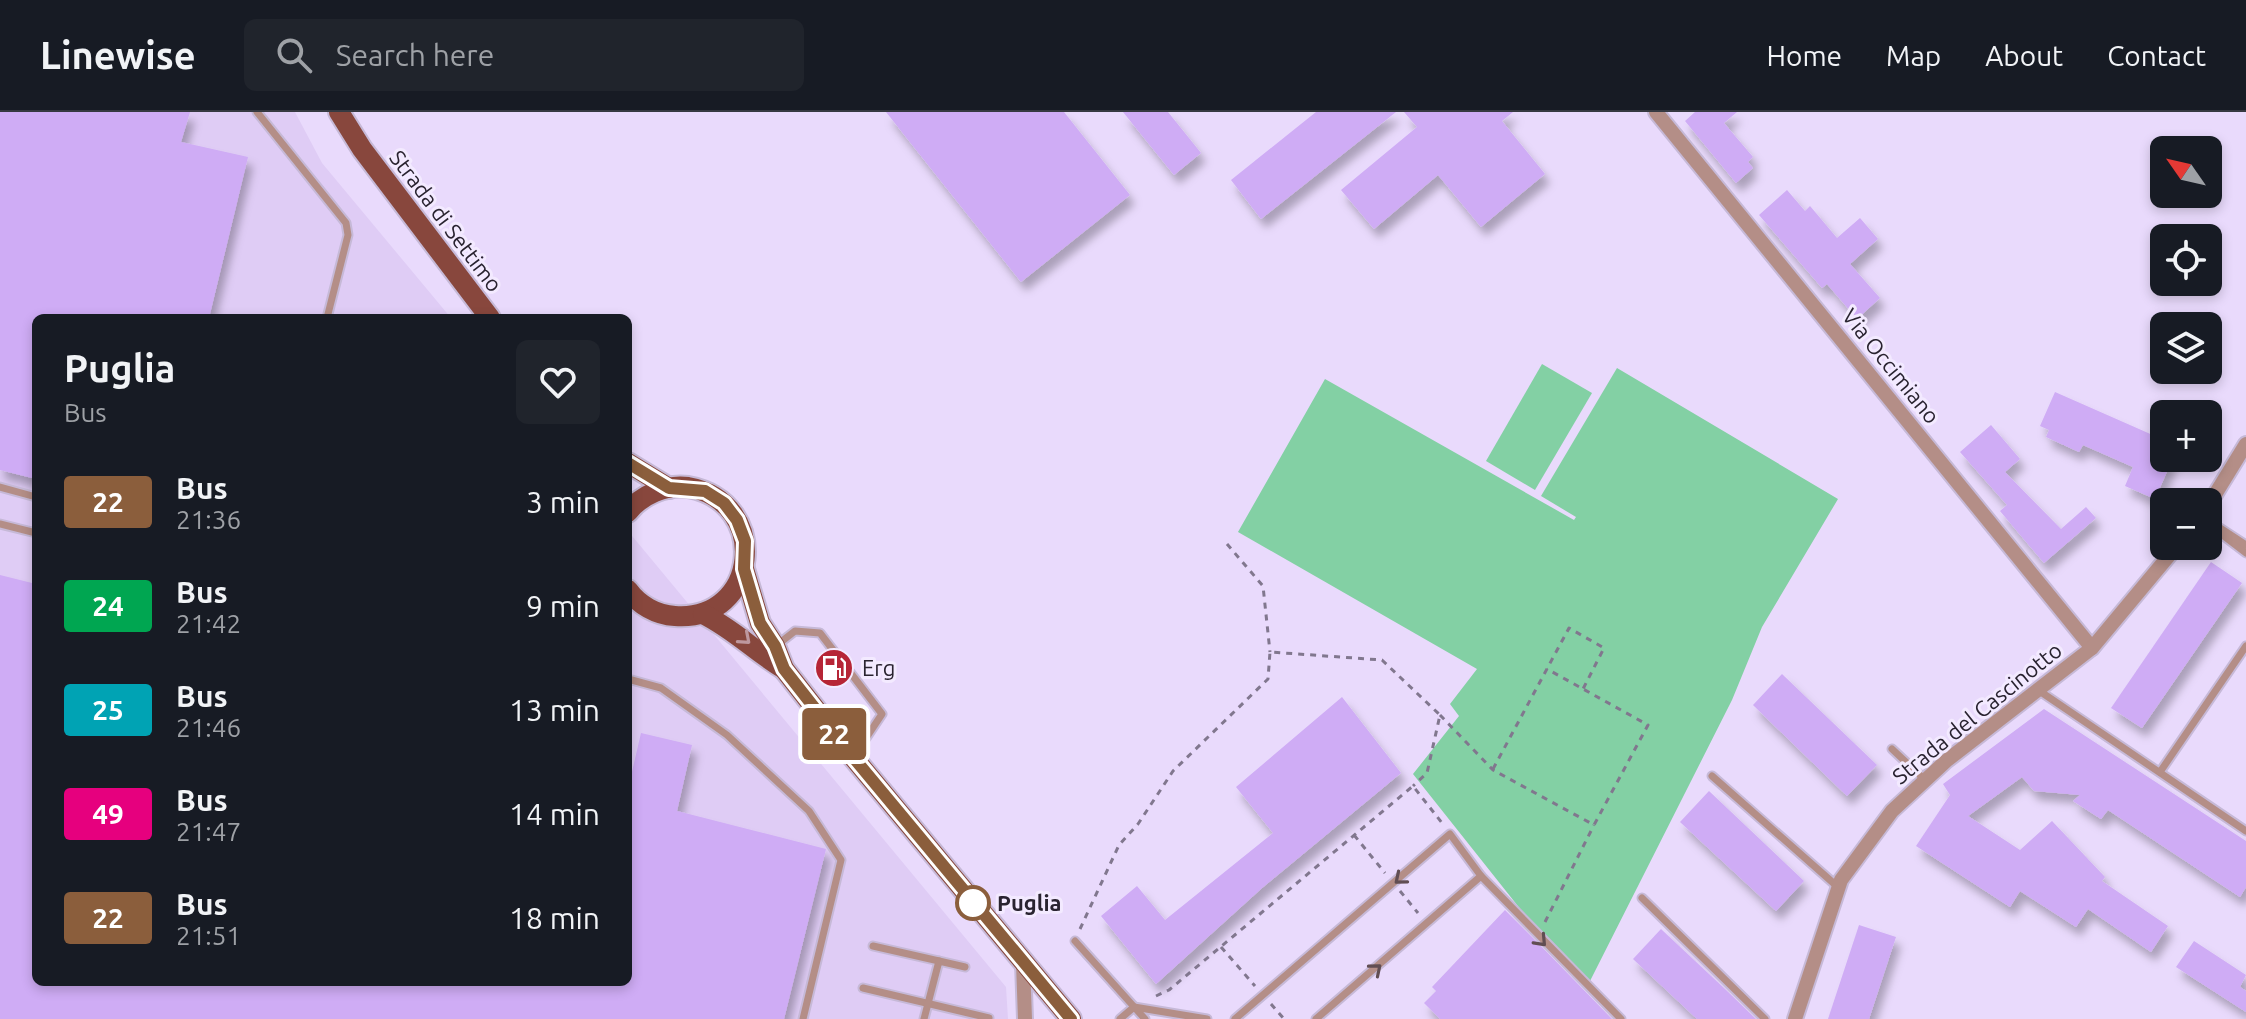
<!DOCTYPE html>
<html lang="en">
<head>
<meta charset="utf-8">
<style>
	body { margin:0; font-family:Ubuntu,sans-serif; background:#20242c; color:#f1f3f6; height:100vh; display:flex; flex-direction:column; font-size:30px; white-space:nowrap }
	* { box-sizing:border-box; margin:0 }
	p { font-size:26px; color:#9ea1a6 }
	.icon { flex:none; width:44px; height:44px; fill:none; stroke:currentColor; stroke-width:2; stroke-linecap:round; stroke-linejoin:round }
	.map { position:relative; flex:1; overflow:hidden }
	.side { position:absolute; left:32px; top:202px; width:600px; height:672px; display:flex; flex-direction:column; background:#171b24; border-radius:12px; box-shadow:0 4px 12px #0003 }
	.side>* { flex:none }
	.badge { padding:0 16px; border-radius:6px; font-size:28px; line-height:52px }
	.needle { width:52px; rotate:304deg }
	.tools { position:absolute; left:2150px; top:24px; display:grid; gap:16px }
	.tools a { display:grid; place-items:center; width:72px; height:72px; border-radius:12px; background:#171b24; box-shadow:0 4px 12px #0003; font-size:40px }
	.map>.badge { position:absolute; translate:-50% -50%; box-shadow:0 0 0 4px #fff }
	.round { display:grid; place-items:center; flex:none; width:84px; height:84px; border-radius:12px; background:#20242c }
	.headline { display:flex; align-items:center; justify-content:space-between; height:136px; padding:0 32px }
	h1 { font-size:38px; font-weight:600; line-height:60px }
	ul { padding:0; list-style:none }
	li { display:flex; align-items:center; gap:24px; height:104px; padding:0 32px }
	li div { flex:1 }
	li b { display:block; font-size:30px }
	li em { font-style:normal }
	li .badge { min-width:88px; font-weight:700; text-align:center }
	header { display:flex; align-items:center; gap:48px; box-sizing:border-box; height:112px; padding:0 40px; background:#171b24; border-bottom:2px solid #363941 }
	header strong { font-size:38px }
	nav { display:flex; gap:44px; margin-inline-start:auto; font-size:28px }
	.search { width:560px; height:72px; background:#20242c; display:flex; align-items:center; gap:20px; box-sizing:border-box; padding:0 28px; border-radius:12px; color:#9ea1a6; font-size:30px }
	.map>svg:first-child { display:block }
</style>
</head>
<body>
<header>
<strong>Linewise</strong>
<div class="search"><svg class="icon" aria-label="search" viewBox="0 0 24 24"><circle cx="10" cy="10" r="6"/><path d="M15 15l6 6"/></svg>Search here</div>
<nav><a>Home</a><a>Map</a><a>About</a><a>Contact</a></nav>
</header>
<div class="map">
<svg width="2246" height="907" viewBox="0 0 2246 907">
	<defs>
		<filter id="shadow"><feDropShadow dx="5" dy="9" stdDeviation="4" flood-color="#0004"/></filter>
	</defs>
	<rect width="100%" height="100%" fill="#e9dafc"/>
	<polygon fill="#dfccf5" points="0,0 295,0 322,51 451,206 36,206 36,870 628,870 628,419 1006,875 1008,907 0,907"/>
	<g fill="#83d0a4">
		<polygon points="1542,252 1592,281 1535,378 1486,349"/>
		<polygon points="1617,256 1838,387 1762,515 1732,588 1590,869 1533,813 1413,662 1459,604 1450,592 1477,557 1238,420 1325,267 1574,408 1576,405 1541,384"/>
	</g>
	<g fill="#cfacf5" filter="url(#shadow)">
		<polygon points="0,0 190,0 181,30 248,45 209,206 36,206 36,367 0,358"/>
		<polygon points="886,0 1064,0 1130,83 1021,170"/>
		<polygon points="1123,0 1168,0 1201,41 1174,63"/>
		<polygon points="1316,0 1396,0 1261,107 1231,68"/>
		<polygon points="1404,0 1513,0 1502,9 1545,62 1481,115 1438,63 1374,117 1341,78 1417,15"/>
		<polygon points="1695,0 1737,0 1724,11 1753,45 1748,50 1753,56 1736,71 1685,9"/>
		<polygon points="1787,78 1805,99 1810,94 1837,126 1860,106 1878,127 1850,152 1880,186 1857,207 1827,172 1822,176 1759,103"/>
		<polygon points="2055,280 2164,328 2164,346 2173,346 2155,387 2125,374 2133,355 2083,333 2079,340 2046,325 2049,318 2040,314"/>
		<polygon points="1991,313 2020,347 2005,360 2061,417 2086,395 2096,406 2044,451 2000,399 2007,393 1960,340"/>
		<polygon points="2211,450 2242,471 2142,616 2111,596"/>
		<polygon points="0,463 36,472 36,870 628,870 628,677 641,621 692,633 677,699 826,737 784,907 0,907"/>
		<polygon points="1782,562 1877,653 1847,684 1753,593"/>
		<polygon points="1342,585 1401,661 1262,776 1156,872 1101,804 1137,774 1165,808 1273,721 1236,675"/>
		<polygon points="2044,597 2246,729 2246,775 2240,785 2108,698 2101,707 2073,689 2080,683 2034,679 2022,665 1968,704 2020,738 2052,709 2105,765 2102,769 2168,814 2151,840 2088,797 2076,815 2020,779 2010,795 1916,734 1950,683 1943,672"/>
		<polygon points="1709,679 1804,769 1776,799 1680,710"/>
		<polygon points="1505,798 1538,831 1612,907 1440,907 1424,891 1436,879 1432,875"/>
		<polygon points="1859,813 1896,825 1869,907 1828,907"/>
		<polygon points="1661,817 1725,877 1756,907 1697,907 1633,847"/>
		<polygon points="2194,829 2246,863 2240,875 2246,879 2246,900 2176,855"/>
	</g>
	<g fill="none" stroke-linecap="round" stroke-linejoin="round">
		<g stroke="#c6b9d7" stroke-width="11">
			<g id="lane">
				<polyline points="257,0 346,111 348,123 327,206"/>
				<polyline points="0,375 36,385"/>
				<polyline points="0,412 36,421"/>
				<polyline points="2208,412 2246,441"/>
				<polyline points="2220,416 2246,433"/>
				<polyline points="777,533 795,519 820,521 882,602 854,644"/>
				<polyline points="628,567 661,576 727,623 809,699 841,748 803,907"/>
				<polyline points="2038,578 2246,719"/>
				<polyline points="1892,637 1925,668"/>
				<polyline points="2160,660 2246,534"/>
				<polyline points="1712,664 1839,776"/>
				<polyline points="1481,764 1621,907"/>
				<polyline points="1642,786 1765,907"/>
				<polyline points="1075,829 1145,907"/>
				<polyline points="873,834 939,849"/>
				<polyline points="863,876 989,906"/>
				<polyline points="924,907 939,849 965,855"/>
				<polyline points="1120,907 1134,895 1207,907"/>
				<polyline points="1235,907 1450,722 1481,764 1316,907"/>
			</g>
		</g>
		<g stroke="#c6b9d7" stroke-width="18">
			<g id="street">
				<polyline points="1656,0 2092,536"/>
				<polyline points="2208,394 2246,332"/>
				<polyline points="1023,851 1025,907"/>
				<polyline points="1795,907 1841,768 1892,699 1946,649 2092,536 2177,434"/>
			</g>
		</g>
		<g stroke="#c6b9d7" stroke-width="24">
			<g id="primary">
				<polyline points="339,0 362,37 490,206"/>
				<polyline points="628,351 669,376"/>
				<path d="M628,400C641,383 666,372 688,375C772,390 759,510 675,504C656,503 639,493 628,478"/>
				<polyline points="744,457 760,511 775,534 784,557 853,645 1071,907"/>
				<path d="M703,502C735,518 754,539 784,557"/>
			</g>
		</g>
		<g stroke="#81778e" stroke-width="3" stroke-dasharray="6 6" stroke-linecap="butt">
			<polyline points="1227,432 1263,474 1270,540"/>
			<polyline points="1440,603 1493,658 1594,713 1648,613 1547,557"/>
			<polyline points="1493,657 1569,516 1604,536 1583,577"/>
			<polyline points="1354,723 1385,761"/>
			<polyline points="1400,779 1418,801"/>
			<polyline points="1545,810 1594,713"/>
			<polyline points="1080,817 1119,733 1138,712 1173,659 1268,567 1270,540 1382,548 1440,603 1427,661 1413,674"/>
			<polyline points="1221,835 1255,874"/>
			<polyline points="1156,884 1169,878 1413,674 1442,711"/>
			<polyline points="1271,892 1284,907"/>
		</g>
		<use href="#lane" stroke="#b48e87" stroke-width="7"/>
		<use href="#street" stroke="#b48e87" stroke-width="14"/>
		<use href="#primary" stroke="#88473d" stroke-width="20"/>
	</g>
	<defs><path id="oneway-chevron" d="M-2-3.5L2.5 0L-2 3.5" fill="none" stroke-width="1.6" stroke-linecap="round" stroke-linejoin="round" transform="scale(2)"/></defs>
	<use stroke="#be989e" href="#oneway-chevron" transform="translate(745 527) rotate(41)"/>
	<g stroke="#614e53">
		<use href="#oneway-chevron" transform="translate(1400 767) rotate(140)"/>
		<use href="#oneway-chevron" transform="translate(1541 829) rotate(47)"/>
		<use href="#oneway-chevron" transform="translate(1376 857) rotate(-40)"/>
	</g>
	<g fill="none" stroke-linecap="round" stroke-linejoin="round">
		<g stroke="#fff" stroke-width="18">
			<polyline id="line" points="628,351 669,376 705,379 724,391 737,408 745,429 744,457 760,511 775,534 784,557 853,645 1071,907"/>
		</g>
		<use href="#line" stroke="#8b5e3c" stroke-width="12"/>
	</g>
	<defs>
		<g id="fuel-disc" transform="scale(2)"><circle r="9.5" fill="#b62536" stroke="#f3eaff"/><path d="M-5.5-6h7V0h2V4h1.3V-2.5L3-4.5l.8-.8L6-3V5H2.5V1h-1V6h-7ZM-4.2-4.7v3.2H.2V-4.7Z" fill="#fff"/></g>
	</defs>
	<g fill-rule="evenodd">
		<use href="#fuel-disc" x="834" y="556"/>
	</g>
	<circle fill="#fff" stroke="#8b5e3c" stroke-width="4" cx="973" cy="791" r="16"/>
	<g text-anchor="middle" stroke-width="6" stroke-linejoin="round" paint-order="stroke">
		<g font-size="22" fill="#292330" stroke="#f3eaff">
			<text transform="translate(446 109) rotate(53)" y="8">Strada di Settimo</text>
			<text transform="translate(1891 254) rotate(51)" y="8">Via Occimiano</text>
			<text transform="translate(1977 601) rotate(-39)" y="8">Strada del Cascinotto</text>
		</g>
		<g font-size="22" fill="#292330" stroke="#f3eaff" text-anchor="start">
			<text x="862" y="564">Erg</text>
		</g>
		<g font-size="22" font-weight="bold" fill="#292330" stroke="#f3eaff" text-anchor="start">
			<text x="997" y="799">Puglia</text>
		</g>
	</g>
</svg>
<div class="tools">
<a><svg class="needle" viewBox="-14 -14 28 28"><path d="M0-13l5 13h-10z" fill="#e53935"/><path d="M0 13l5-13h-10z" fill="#9ea1a6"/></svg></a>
<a><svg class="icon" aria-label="locate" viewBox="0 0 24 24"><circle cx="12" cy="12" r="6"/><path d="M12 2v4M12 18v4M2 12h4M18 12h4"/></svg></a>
<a><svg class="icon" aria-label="layers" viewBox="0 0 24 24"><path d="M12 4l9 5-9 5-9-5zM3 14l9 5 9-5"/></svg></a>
<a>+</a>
<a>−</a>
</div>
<b class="badge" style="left:834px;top:622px;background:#8b5e3c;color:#fff">22</b>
<section class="side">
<div class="headline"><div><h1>Puglia</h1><p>Bus</p></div><a class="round"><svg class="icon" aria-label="heart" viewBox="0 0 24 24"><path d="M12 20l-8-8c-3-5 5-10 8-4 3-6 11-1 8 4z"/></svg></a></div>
<ul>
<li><span class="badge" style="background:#8b5e3c;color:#fff">22</span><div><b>Bus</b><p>21:36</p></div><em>3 min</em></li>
<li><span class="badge" style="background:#00a651;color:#fff">24</span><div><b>Bus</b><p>21:42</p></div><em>9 min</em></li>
<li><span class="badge" style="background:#00a3b4;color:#fff">25</span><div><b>Bus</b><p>21:46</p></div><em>13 min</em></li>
<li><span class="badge" style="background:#e6007e;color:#fff">49</span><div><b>Bus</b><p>21:47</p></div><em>14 min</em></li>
<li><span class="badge" style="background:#8b5e3c;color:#fff">22</span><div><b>Bus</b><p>21:51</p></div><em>18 min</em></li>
</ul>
</section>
</div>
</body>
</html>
